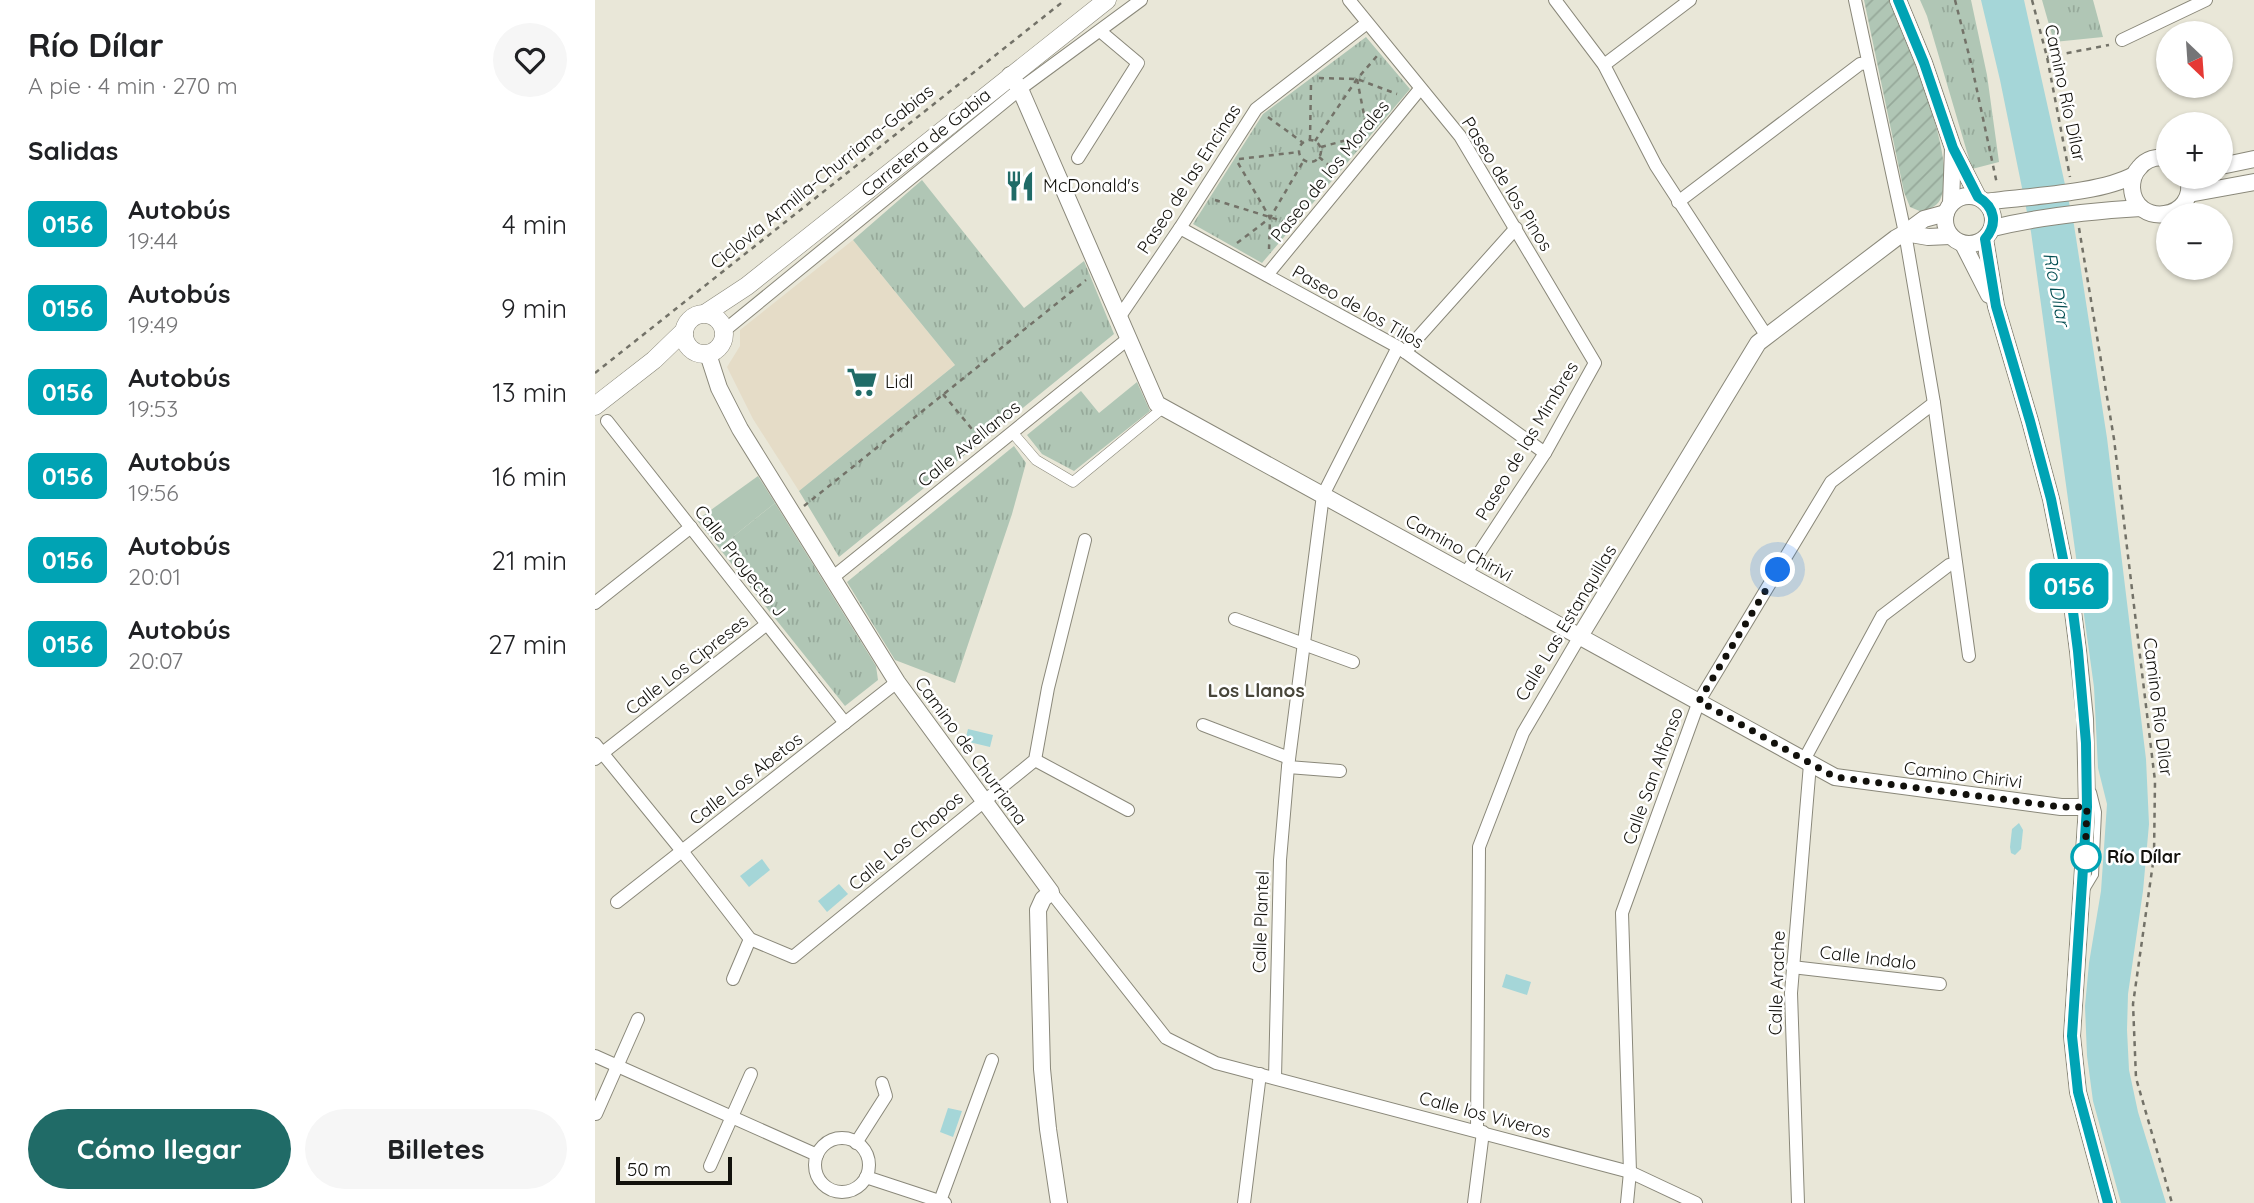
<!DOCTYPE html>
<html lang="es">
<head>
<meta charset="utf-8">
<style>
	body { margin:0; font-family:Quicksand,sans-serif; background:#f6f6f6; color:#202124; height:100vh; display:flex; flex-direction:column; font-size:26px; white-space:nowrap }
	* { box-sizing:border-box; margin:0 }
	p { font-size:23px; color:#757577 }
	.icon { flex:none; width:38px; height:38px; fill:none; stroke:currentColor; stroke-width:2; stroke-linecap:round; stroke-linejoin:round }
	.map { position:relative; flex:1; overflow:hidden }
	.sheet { display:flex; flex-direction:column; background:#fff; width:595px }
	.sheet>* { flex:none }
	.badge { padding:0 14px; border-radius:10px; font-size:24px; line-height:46px }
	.needle { width:46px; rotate:155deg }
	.buttons { position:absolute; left:1561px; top:21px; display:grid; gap:14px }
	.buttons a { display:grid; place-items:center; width:77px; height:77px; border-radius:50%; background:#fff; box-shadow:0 2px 5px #0004; font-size:35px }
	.scale { position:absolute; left:21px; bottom:18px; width:116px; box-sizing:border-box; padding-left:7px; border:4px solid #12110c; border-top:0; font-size:19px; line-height:24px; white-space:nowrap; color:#12110c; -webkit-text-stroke:5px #fff; paint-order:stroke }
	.you { position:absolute; width:35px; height:35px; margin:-18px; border:5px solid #fff; border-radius:50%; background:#1a73e8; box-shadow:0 0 0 10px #1a73e833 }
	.map>.badge { position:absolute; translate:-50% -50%; box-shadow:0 0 0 4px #fff }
	h2 { padding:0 28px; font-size:26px; line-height:63px }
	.round { display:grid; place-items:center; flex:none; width:74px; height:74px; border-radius:37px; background:#f6f6f6 }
	.head { display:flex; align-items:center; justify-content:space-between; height:119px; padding:0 28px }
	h1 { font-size:33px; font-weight:700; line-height:52px }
	.cta { display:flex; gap:14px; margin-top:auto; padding:14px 28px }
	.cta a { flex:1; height:80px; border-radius:42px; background:#206b67; color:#fff; font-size:28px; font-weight:700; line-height:80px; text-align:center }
	.cta a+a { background:#f6f6f6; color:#202124 }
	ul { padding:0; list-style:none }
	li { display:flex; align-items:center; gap:21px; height:84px; padding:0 28px }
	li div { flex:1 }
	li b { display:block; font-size:26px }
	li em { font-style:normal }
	li .badge { min-width:77px; font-weight:700; text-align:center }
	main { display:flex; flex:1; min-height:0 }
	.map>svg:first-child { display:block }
</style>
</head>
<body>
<main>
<section class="sheet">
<div class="head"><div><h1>Río Dílar</h1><p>A pie · 4 min · 270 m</p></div><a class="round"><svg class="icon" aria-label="heart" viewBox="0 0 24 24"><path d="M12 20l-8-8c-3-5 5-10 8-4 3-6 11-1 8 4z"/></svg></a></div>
<h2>Salidas</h2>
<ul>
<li><span class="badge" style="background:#00a3b4;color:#fff">0156</span><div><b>Autobús</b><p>19:44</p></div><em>4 min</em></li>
<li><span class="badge" style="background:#00a3b4;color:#fff">0156</span><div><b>Autobús</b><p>19:49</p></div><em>9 min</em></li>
<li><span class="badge" style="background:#00a3b4;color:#fff">0156</span><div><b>Autobús</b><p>19:53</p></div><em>13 min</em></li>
<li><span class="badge" style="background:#00a3b4;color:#fff">0156</span><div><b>Autobús</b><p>19:56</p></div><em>16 min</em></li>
<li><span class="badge" style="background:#00a3b4;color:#fff">0156</span><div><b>Autobús</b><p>20:01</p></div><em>21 min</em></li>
<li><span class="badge" style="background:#00a3b4;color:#fff">0156</span><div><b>Autobús</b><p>20:07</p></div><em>27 min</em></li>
</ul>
<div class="cta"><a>Cómo llegar</a><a>Billetes</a></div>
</section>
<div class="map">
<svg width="1659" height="1203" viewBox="0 0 1659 1203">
	<defs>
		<pattern id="grass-tufts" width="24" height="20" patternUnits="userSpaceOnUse" patternTransform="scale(1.75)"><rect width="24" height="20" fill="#b0c6b5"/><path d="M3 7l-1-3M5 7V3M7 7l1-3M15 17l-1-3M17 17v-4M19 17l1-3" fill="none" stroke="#96a99a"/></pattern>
		<pattern id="garden-furrows" width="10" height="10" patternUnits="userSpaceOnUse" patternTransform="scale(1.75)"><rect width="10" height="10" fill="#b0c6b5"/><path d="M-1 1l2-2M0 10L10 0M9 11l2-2" fill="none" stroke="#96a99a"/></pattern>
	</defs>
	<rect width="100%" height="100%" fill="#e9e7d8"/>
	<polygon fill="#e5dcc7" points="258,240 360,365 204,491 158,419 132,367 145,346 145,330"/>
	<g fill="url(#grass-tufts)">
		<polygon points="1325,0 1376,0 1392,75 1404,162 1377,169 1332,16"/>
		<polygon points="1447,0 1498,0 1508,37 1459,42"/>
		<polygon points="771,37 815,89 667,263 598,224 668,114"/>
		<polygon points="327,180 429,308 489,261 519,334 244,557 204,491 360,365 258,240"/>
		<polygon points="542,382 555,411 479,471 447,454 432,435 486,391 504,413"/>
		<polygon points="419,446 431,463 417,514 360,683 300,660 252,582"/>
		<polygon points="180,503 281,666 283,680 250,706 124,548"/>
	</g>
	<path fill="url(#garden-furrows)" d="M1269,0H1294C1310,39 1366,162 1345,200C1341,207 1334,209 1327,212L1315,207L1309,192Z"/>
	<g fill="#b0c6b5">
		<polygon points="714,176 728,187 704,215 691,204"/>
		<polygon points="163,476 180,503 124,548 102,520"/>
	</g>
	<g fill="#a5d6d8">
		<polygon points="1386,0 1429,0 1479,225 1512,438 1551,759 1554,824 1548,891 1533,994 1532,1030 1534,1070 1543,1112 1571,1203 1526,1203 1498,1101 1492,1056 1490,1006 1494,963 1506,891 1512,804 1503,768 1499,687 1436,232 1405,80"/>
		<polygon points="373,729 398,735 395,747 370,741"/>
		<polygon points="1424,823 1428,830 1426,849 1420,855 1416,853 1415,847 1417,829"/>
		<polygon points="167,859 175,870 154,887 145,876"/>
		<polygon points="244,884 253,894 232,912 223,901"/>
		<polygon points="911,974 936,982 932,995 907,987"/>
		<polygon points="353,1108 367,1111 358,1137 345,1132"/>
	</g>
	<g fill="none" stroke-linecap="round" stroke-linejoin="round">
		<g stroke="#8a887a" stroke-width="8">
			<polyline id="service" points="1491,890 1500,875 1503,812 1498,792"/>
		</g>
		<g stroke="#8a887a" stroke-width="11">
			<polyline id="pedestrian" points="417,432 441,460 478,482 568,408"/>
		</g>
		<g stroke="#8a887a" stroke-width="14">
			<g id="minor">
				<polyline points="754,0 865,136 1000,363 950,453 871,573"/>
				<polyline points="960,0 1009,65 1061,166 1171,335"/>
				<polyline points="1260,0 1310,233 1339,403 1374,656"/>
				<polyline points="1527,40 1611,0"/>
				<polyline points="1009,65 1095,0"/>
				<polyline points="483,158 543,63 505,31"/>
				<polyline points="1083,202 1265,64 1273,63"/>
				<polyline points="585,228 803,347 950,453"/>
				<polyline points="672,275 825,89"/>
				<polyline points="525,316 585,228 661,109 772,23"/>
				<polyline points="130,330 425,89 546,0"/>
				<polyline points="810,352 921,228"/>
				<polyline points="12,421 250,723"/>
				<polyline points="237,578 534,338"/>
				<polyline points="0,603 96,527"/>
				<polyline points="640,619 758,662"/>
				<polyline points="608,725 694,758"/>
				<polyline points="0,744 87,851 155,939 198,957 440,760 453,688 490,540"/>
				<polyline points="0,759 172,624"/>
				<polyline points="440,760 533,810"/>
				<polyline points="1209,760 1287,616 1354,565 1361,564"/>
				<polyline points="693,767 745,771"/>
				<polyline points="456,892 571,1038 621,1063 1035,1172 1101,1203"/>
				<polyline points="22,902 302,682"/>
				<polyline points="1197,967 1345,984"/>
				<polyline points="138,979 155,939"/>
				<polyline points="0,1056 222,1155"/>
				<polyline points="680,1078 685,860 693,767 728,495 803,347"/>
				<polyline points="1,1114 43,1019"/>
				<polyline points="882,1131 884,847 928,733 985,636"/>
				<circle cx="247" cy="1165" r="27"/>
				<polyline points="261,1143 291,1096 287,1083"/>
				<polyline points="115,1166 156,1074"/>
				<polyline points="271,1177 350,1203"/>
				<polyline points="345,1201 397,1060"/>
				<polyline points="649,1203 665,1074"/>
				<polyline points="879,1203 888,1132"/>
				<polyline points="1032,1203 1035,1172 1027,913 1104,701 1236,482 1339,403"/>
				<polyline points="1203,1203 1196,993 1215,764"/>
			</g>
		</g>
		<g stroke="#8a887a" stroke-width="18">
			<g id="tertiary">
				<polyline points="1303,0 1329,63 1358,148 1383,197"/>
				<polyline points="415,75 425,89 562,404 1240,777 1466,807 1492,807"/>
				<path d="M1573,158C1562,156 1551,159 1544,168C1539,173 1537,181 1537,188C1539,228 1604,221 1593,177"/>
				<polyline points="1626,166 1659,159"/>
				<polyline points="1594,194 1659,182"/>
				<circle cx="1374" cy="220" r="24"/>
				<path d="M1391,202C1432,196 1504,194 1539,175"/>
				<polyline points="1356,203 1358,148"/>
				<path d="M1398,228C1447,216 1495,211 1546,208"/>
				<polyline points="1310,233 1333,237 1355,236"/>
				<polyline points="1390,239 1401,306 1435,421 1456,499 1477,604 1483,651 1490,719 1492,807 1477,1036 1483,1092 1513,1203"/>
				<polyline points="1368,244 1394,295"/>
				<polyline points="113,354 124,388 145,429 302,682 456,892 448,899 443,910 447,1069 453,1129 464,1203"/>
				<polyline points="985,636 1163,343 1301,238 1310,233 1329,219 1351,213"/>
			</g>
		</g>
		<g stroke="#8a887a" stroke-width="19">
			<g id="secondary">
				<polyline points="111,313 152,286 512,0"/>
				<circle cx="109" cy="334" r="20"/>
				<polyline points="0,406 59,360 89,331"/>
			</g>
		</g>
		<g stroke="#737268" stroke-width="2.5" stroke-dasharray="5 5" stroke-linecap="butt">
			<polyline points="1360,0 1377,67 1402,184"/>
			<polyline points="1437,0 1452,57 1475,177"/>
			<polyline points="1452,57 1514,45"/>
			<polyline points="724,78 762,79 802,94"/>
			<polyline points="762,79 772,130"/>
			<polyline points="673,117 707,142"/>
			<circle cx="715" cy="151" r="11"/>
			<polyline points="715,140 716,83"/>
			<polyline points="720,141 762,79 782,56"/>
			<polyline points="726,147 767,136"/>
			<polyline points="724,157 741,171"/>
			<polyline points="644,159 704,152"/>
			<polyline points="643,163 675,218 674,249"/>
			<polyline points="620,200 697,224"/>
			<polyline points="1484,228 1519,439 1560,781 1559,856 1538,1004 1541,1078 1577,1203"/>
			<polyline points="642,243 675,218 709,160"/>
			<polyline points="0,373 470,0"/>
			<polyline points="348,394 386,440"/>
			<polyline points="209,506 491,280"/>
		</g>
		<use href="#service" stroke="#fff" stroke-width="6"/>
		<use href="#pedestrian" stroke="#fff" stroke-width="10"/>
		<use href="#minor" stroke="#fff" stroke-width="12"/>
		<use href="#tertiary" stroke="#fff" stroke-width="16"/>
		<use href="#secondary" stroke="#fff" stroke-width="18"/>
	</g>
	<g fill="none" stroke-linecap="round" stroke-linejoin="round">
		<g stroke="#fff" stroke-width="16">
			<path id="line" d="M1303,0L1329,63L1358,148L1383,197C1400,207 1403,224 1390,239L1401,306L1435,421L1456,499L1477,604L1483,651L1491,743L1492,807L1477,1036L1483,1092L1513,1203"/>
		</g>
		<use href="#line" stroke="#00a3b4" stroke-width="10"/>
		<polyline stroke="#12110c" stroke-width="7" stroke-dasharray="0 12.6" points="1183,570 1104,701 1240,777 1466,807 1492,807 1490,860 1491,857"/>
	</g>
	<defs>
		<g id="restaurant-bare" transform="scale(2.415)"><path d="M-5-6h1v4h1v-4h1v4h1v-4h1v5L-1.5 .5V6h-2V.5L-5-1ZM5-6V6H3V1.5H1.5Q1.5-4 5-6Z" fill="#206b67" stroke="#fff" stroke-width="2.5" paint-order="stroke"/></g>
		<g id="supermarket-bare" transform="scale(2.415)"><path d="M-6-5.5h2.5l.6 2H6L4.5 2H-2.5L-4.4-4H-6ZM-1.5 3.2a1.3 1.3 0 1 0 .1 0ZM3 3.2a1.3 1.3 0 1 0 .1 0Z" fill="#206b67" stroke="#fff" stroke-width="2.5" paint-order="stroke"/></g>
	</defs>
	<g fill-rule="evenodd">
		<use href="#restaurant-bare" x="425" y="186"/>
		<use href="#supermarket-bare" x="267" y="382"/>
	</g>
	<circle fill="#fff" stroke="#00a3b4" stroke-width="3.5" cx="1491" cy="857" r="14"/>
	<g text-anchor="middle" stroke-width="5" stroke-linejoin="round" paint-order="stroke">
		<g font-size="18" fill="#12110c" stroke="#fff">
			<text transform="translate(1470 93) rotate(78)" y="6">Camino Río Dílar</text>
			<text transform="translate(331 143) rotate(-39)" y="6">Carretera de Gabia</text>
			<text transform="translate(735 171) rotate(-51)" y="6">Paseo de los Morales</text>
			<text transform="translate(227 177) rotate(-39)" y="6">Ciclovía Armilla-Churriana-Gabias</text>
			<text transform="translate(594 179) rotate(-57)" y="6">Paseo de las Encinas</text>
			<text transform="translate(912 184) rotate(58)" y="6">Paseo de los Pinos</text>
			<text transform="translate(763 307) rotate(30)" y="6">Paseo de los Tilos</text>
			<text transform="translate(932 441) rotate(-59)" y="6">Paseo de las Mimbres</text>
			<text transform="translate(374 444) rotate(-39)" y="6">Calle Avellanos</text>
			<text transform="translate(864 548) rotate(29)" y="6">Camino Chirivi</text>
			<text transform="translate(145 561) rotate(52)" y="6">Calle Proyecto J</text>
			<text transform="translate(971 623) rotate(-59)" y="6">Calle Las Estanquillas</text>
			<text transform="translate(92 665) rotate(-38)" y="6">Calle Los Cipreses</text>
			<text transform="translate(1563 707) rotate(83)" y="6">Camino Río Dílar</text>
			<text transform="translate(376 751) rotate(54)" y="6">Camino de Churriana</text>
			<text transform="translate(1368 775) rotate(7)" y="6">Camino Chirivi</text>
			<text transform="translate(1058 776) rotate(-70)" y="6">Calle San Alfonso</text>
			<text transform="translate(151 779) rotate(-38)" y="6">Calle Los Abetos</text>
			<text transform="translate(311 841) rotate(-40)" y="6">Calle Los Chopos</text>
			<text transform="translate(666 922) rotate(-88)" y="6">Calle Plantel</text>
			<text transform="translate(1273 958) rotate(7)" y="6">Calle Indalo</text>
			<text transform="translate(1182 983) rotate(-88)" y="6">Calle Arache</text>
			<text transform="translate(890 1115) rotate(15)" y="6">Calle los Viveros</text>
		</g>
		<g font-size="18" fill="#12110c" stroke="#fff" text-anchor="start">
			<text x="448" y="192">McDonald's</text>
			<text x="290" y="388">Lidl</text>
		</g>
		<g font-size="18" font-weight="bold" fill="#12110c" stroke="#fff" text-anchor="start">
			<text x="1512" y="863">Río Dílar</text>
		</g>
		<g font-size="19" font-style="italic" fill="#004c50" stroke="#fff">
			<text transform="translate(1462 289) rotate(79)" y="7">Río Dílar</text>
		</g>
		<g font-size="19" font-weight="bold" fill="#48463a" stroke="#fff">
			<text x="661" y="697">Los Llanos</text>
		</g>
	</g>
</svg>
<div class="buttons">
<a><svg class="needle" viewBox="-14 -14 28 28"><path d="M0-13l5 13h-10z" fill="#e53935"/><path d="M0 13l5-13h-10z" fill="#757577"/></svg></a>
<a>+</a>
<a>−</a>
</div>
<div class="scale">50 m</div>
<div class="you" style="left:1183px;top:570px"></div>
<b class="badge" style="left:1474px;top:586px;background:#00a3b4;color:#fff">0156</b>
</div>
</main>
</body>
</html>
